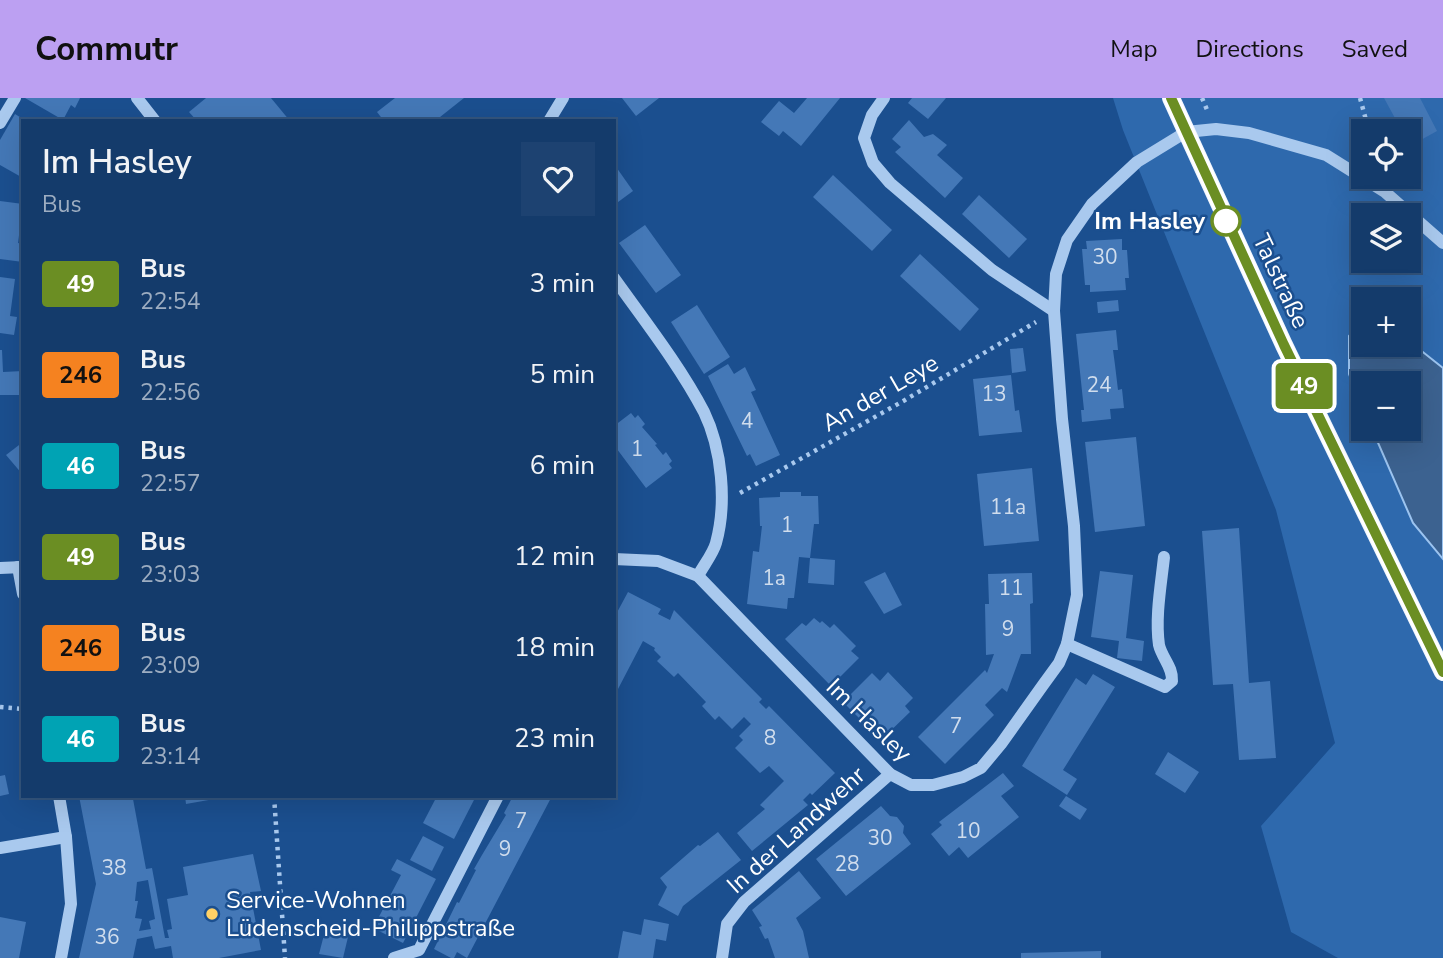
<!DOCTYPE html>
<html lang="en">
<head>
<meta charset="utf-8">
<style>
	body { margin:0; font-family:"Nunito Sans",sans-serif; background:#1d4271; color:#f1f3f6; height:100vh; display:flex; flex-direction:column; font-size:26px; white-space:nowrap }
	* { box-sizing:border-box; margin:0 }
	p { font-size:23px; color:#9dadc1 }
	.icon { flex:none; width:38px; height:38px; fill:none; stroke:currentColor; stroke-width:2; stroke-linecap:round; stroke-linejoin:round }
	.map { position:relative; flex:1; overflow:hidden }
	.details { position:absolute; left:21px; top:21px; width:595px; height:679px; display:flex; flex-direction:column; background:#143b6b; border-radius:0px; box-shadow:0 7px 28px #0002,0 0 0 2px #33557e }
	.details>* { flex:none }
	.badge { padding:0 14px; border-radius:5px; font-size:24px; line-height:46px }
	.tools { position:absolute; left:1351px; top:21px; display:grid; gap:14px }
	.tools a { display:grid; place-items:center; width:70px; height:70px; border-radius:0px; background:#143b6b; box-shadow:0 7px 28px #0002,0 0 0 2px #33557e; font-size:35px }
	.map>.badge { position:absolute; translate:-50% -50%; box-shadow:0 0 0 4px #fff }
	.round { display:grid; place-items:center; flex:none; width:74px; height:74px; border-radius:0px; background:#1d4271 }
	.overview { display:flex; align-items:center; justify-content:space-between; height:119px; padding:0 21px }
	h1 { font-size:33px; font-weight:600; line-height:52px }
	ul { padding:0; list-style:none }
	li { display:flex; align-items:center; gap:21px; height:91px; padding:0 21px }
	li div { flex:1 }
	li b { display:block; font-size:26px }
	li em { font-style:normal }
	li .badge { min-width:77px; font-weight:700; text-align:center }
	header { display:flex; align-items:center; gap:42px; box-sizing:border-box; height:98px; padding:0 35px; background:#bca0f2; color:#111 }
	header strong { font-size:33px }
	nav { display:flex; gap:38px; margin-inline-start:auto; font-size:24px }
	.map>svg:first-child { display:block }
</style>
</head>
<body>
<header>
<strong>Commutr</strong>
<nav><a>Map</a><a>Directions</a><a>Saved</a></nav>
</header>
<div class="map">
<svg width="1443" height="860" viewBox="0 0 1443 860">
	<rect width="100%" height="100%" fill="#1b4f8f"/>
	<path fill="#2e69ad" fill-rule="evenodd" d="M1113,0H1443V270L1409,243V201H1363V223L1360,224L1349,276L1363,310V331H1372L1384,360L1443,461V860H1338L1291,834L1261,728L1335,645L1276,412L1123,32ZM1363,33H1409V79H1363ZM1363,117H1409V163H1363Z"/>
	<polygon fill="#3c6290" stroke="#9cc4f0" stroke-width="2" points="1363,223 1363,247 1409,247 1409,243 1443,270 1443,461 1413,425 1372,331 1409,331 1409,285 1363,285 1363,310 1349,276 1349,238"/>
	<g fill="#4478b7" fill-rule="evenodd">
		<polygon points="25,0 80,0 75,10 71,7 63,22"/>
		<polygon points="206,0 271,0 290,23 197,23 189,14"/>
		<polygon points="395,0 464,0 435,23 384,23 377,14"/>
		<polygon points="622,0 659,0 636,18"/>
		<polygon points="807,0 840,0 801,48 783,33 779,38 761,24 779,3 794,15"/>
		<polygon points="912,0 946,0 928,21 908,5"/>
		<polygon points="1384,0 1420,0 1437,33 1410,48 1409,33 1402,33"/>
		<polygon points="15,16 23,21 23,80 0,67 0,42"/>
		<polygon points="909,22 924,39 933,36 947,47 937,57 963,80 945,100 895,54 901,49 892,41"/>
		<polygon points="614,66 633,93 614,107"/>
		<polygon points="833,77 892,132 872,153 813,99"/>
		<polygon points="979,97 1027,141 1009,160 962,116"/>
		<polygon points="0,103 23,106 18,145 23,146 23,164 0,161"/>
		<polygon points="645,127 681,177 656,195 619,145"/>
		<polygon points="1122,141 1122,152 1127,152 1129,180 1125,180 1126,192 1090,194 1090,187 1085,187 1082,151 1087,151 1086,143"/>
		<polygon points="920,156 979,211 960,233 900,178"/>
		<polygon points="0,179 15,181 10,218 17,219 14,237 0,235"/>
		<polygon points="1118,202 1119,213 1098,215 1097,204"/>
		<polygon points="697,207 730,259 704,276 671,224"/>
		<polygon points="1116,232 1118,252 1113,252 1115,267 1118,292 1122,291 1124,310 1110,311 1111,321 1082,324 1081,312 1084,312 1076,236"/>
		<polygon points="1023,250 1026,273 1012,275 1010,251"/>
		<polygon points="0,252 2,252 3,274 23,273 23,297 0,297"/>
		<polygon points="728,266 734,276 745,269 756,292 751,294 780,357 756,368 750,356 747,358 708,278"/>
		<polygon points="1011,277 1015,313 1019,312 1022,334 979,338 973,281"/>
		<polygon points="631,315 635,320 638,317 645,326 642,329 657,346 655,347 663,357 666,354 672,363 669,366 672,370 646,390 614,347 614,328"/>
		<polygon points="1136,339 1145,428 1095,434 1085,344"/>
		<polygon points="23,344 23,377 6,357"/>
		<polygon points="1032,370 1039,443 984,448 977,376"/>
		<polygon points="780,394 801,394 801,398 818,398 819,426 814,426 810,460 835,462 834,487 808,485 810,460 799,459 794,500 788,500 787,511 747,506 753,453 759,454 762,428 760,428 759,400 780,399"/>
		<polygon points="1239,430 1249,585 1270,583 1276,660 1239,662 1233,586 1213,587 1202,433"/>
		<polygon points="1100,473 1133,477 1126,540 1144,543 1142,563 1117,560 1119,543 1091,539"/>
		<polygon points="885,474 902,507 884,516 864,484"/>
		<polygon points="1032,475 1033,505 1030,506 1031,556 1021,556 1007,594 1002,590 985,607 994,617 945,666 918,639 985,572 987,575 994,556 986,557 985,506 989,506 988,476"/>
		<polygon points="628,494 661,511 658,516 670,522 674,512 762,601 759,604 766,611 769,608 835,675 812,697 810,695 803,702 808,707 752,753 737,735 765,711 760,707 784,683 769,668 760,675 735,650 743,642 739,638 751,626 744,619 732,631 719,618 715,622 702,608 706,604 678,575 674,579 657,563 661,559 654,552 655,550 643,543 618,591 614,589 614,528 617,524 614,520"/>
		<polygon points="814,520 820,525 822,523 830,530 834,526 856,548 851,553 859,560 831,588 785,541 802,525 806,528"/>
		<polygon points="888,574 913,600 905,608 910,614 881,642 843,604 872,575 880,583"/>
		<polygon points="1093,576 1115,589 1063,672 1077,681 1067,697 1022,668 1076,580 1086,587"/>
		<polygon points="1168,654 1199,674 1185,695 1155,676"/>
		<polygon points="1003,675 1014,688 1001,698 1019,719 968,760 959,749 949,758 931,736 942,727 939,724"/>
		<polygon points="5,677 9,696 0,698 0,678"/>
		<path d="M79,698H140L133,701L146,771L152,770L165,840H169L167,832L172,831L167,801L188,797L183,769L253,756L261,793L250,794L261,852L219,860H173L171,848L155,851L152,838L137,841L133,860H79L96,786ZM148,782L155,821L149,823L151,831L139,833L142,821L135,820L138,803H135L137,784Z"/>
		<polygon points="185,698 220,698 220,700 186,706"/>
		<polygon points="437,698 476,698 454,741 423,725"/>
		<polygon points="513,698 552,698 467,860 457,854 454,860 451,860 434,851 457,804 459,805 476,772 474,771 482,757 506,717 504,715"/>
		<polygon points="1066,698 1087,711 1080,722 1059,708"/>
		<polygon points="881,708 890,718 897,719 904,728 903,735 911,746 846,798 816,761"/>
		<polygon points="718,734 741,762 683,808 678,818 658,807 667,789 660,780 698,747 700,748"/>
		<polygon points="423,738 444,749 432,773 410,762"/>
		<polygon points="397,761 436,781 403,845 373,830 401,777 391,772"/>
		<polygon points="799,773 821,800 796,820 803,833 809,860 775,860 768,840 765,841 759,829 762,828 752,812"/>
		<polygon points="0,819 26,824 19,860 0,860"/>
		<polygon points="644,821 669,826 666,843 656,841 653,860 618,860 623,833 641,837"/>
		<polygon points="325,833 348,839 343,860 319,856"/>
		<polygon points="1101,853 1101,860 1021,860 1021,855"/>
	</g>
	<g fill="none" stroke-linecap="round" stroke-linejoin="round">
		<g stroke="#a9c9ee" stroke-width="4.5" stroke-dasharray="3.5 5" stroke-linecap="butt">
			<polyline points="1202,0 1208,14"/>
			<polyline points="1360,0 1369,33"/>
			<polyline points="740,395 905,302 1036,224"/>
			<polyline points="0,609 23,611"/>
			<polyline points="274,698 285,860"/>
		</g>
		<g stroke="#a9c9ee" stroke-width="12">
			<polyline points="137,0 155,23"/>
			<polyline points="884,0 872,17 864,40 873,65 890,85 992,172 1054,213"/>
			<polyline points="549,23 563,0"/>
			<polyline points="0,25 15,0"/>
			<path d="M614,180C644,222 680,268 704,314C722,351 727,405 716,445C713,456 703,468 698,478"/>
			<polyline points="614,461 658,463 698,478 890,676 911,687 933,687 963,679 981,670 1001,646 1043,587 1059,565 1067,546 1077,497 1074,428 1062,321 1054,213 1056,176 1067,142 1092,106 1137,64 1186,34 1216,31 1249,35 1326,57 1385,94 1443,145"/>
			<polyline points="18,469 23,496"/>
			<polyline points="0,470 23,469"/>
			<path d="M1067,546L1165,589L1172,583C1173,569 1162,560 1159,547C1155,519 1161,487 1164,459"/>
			<polyline points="59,698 66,739 71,806 61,860"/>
			<polyline points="0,750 66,739"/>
			<polyline points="394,860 419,852 498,698"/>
			<polyline points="722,860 727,826 744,804 890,676"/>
		</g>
		<polyline stroke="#f0f6ff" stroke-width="18" points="1171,0 1284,247 1443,574"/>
	</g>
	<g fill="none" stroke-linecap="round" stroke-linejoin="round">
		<g stroke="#fff" stroke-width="16">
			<polyline id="line" points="1171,0 1284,247 1443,574"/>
		</g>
		<use href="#line" stroke="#6b8e23" stroke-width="10"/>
	</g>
	<circle fill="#fff" stroke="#6b8e23" stroke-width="3.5" cx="1226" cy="123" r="14"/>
	<circle fill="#ffd166" stroke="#1b4f8f" stroke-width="2.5" cx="212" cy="816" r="7"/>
	<g text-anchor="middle" stroke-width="5" stroke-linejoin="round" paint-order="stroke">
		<g font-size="21" fill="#d0dded">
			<text x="1105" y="166">30</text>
			<text x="1099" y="294">24</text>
			<text x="994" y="303">13</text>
			<text x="747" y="330">4</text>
			<text x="637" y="358">1</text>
			<text x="1008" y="416">11a</text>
			<text x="787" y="434">1</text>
			<text x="774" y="487">1a</text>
			<text x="1011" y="497">11</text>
			<text x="1008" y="538">9</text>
			<text x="956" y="635">7</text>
			<text x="770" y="647">8</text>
			<text x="521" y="730">7</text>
			<text x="968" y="740">10</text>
			<text x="880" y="747">30</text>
			<text x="505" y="758">9</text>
			<text x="847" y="773">28</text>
			<text x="114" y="777">38</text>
			<text x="107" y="846">36</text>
		</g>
		<g font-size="24" font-weight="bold" fill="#fff" stroke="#1b4f8f" text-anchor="end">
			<text x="1205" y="131">Im Hasley</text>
		</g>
		<g font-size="24" fill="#fff" stroke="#1b4f8f">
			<text transform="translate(1281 183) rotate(65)" y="8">Talstraße</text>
			<text transform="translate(880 295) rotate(-30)" y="8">An der Leye</text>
			<text transform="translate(869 622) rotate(44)" y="8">Im Hasley</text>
			<text transform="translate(796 732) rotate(-42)" y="8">In der Landwehr</text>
		</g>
		<g font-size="24" fill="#fff" stroke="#1b4f8f" text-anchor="start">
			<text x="226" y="810">Service-Wohnen<tspan x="226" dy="28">Lüdenscheid-Philippstraße</tspan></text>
		</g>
	</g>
</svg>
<div class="tools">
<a><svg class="icon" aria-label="locate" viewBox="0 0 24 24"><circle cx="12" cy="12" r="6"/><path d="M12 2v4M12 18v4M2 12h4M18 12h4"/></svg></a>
<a><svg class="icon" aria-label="layers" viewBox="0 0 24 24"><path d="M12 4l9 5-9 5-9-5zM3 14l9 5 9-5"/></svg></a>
<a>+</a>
<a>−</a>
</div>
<b class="badge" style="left:1304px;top:288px;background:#6b8e23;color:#fff">49</b>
<section class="details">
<div class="overview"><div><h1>Im Hasley</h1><p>Bus</p></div><a class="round"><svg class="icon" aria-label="heart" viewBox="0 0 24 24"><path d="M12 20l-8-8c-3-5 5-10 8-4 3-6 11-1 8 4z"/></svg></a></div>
<ul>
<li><span class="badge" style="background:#6b8e23;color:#fff">49</span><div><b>Bus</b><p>22:54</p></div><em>3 min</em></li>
<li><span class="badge" style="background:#f58220;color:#111">246</span><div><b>Bus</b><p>22:56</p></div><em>5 min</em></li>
<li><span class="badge" style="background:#00a3b4;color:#fff">46</span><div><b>Bus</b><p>22:57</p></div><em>6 min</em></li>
<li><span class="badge" style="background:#6b8e23;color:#fff">49</span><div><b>Bus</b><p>23:03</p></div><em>12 min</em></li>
<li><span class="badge" style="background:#f58220;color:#111">246</span><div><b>Bus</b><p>23:09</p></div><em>18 min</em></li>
<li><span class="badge" style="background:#00a3b4;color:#fff">46</span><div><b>Bus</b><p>23:14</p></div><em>23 min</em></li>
</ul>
</section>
</div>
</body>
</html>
